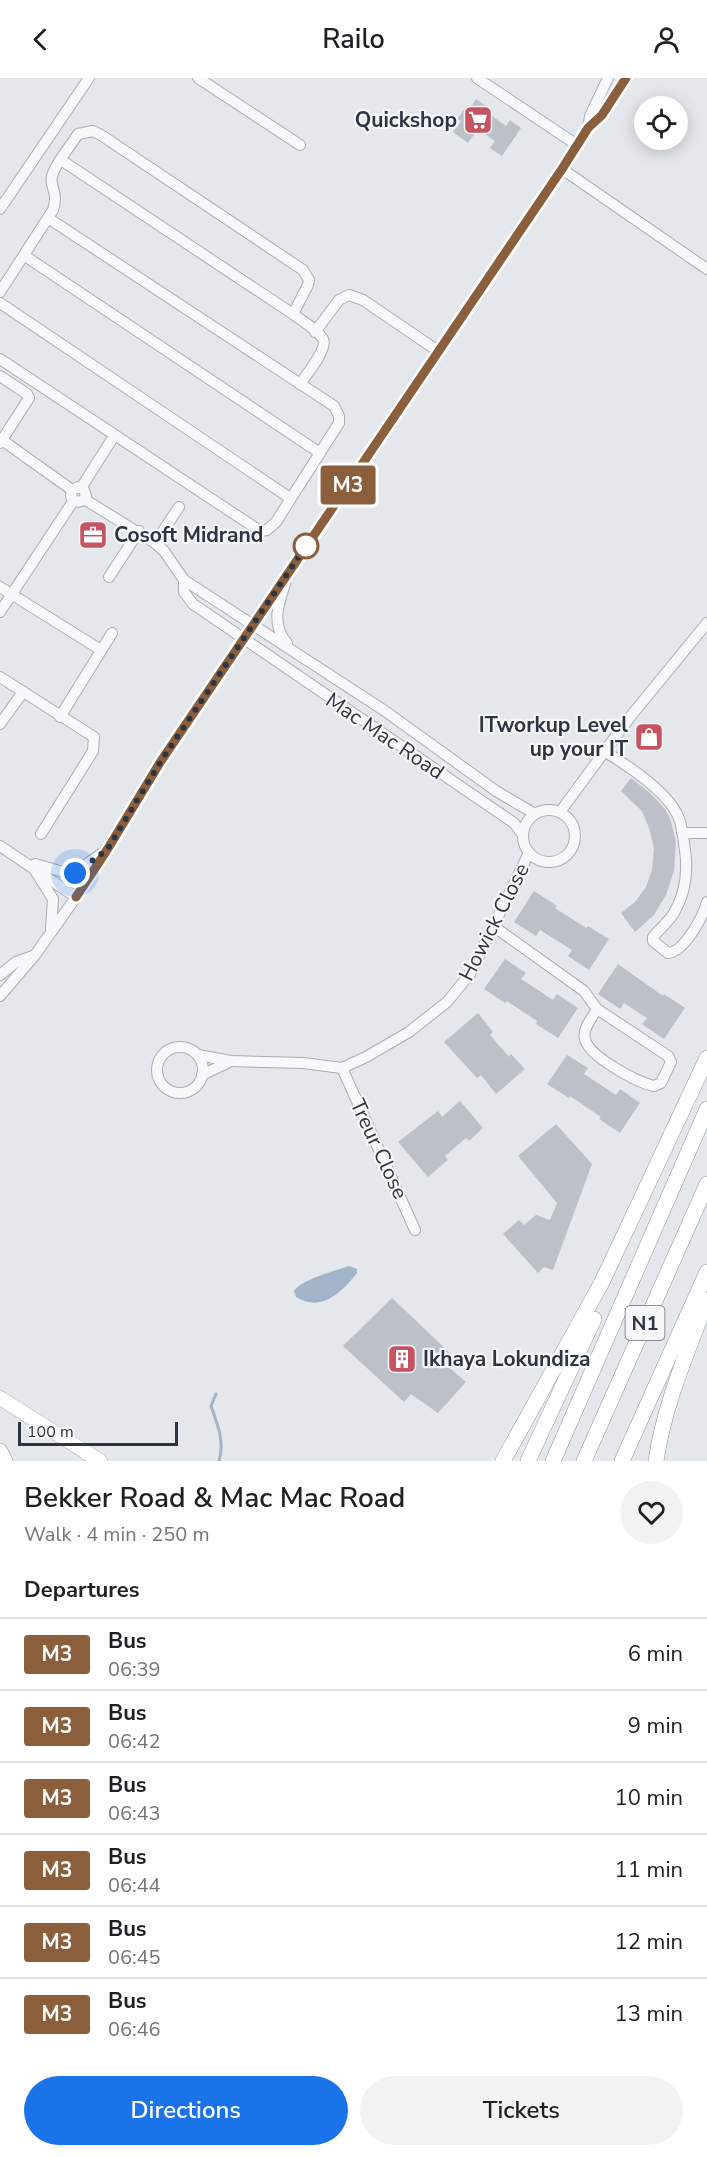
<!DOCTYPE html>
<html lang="en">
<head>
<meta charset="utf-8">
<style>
	body { margin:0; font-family:"Nunito Sans",sans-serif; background:#f2f2f2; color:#202124; height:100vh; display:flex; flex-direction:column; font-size:22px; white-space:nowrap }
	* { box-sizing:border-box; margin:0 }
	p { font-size:20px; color:#757577 }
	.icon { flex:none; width:33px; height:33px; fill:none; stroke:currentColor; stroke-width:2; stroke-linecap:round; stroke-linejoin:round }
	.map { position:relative; height:1383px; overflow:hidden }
	.panel { display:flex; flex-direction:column; background:#fff; flex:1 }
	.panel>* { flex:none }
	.badge { padding:0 12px; border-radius:4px; font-size:21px; line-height:39px }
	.controls { position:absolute; left:634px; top:18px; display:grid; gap:12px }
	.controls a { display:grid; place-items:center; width:54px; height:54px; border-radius:50%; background:#fff; box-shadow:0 3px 15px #0003; font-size:30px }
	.scale { position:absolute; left:18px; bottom:15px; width:160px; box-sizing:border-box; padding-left:6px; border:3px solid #2d3442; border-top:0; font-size:16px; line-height:21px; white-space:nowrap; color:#2d3442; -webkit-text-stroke:4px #f4f6f8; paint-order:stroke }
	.you { position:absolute; width:30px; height:30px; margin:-15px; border:4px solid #fff; border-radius:50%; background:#1a73e8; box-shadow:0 0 0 9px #1a73e833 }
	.map>.badge { position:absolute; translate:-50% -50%; box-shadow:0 0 0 3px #fff }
	h2 { padding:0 24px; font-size:22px; line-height:54px }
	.round { display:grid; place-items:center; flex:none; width:63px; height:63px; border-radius:32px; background:#f2f2f2 }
	.overview { display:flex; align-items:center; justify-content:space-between; height:102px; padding:0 24px }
	h1 { font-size:28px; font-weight:600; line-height:45px }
	.action { display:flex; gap:12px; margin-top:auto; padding:12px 24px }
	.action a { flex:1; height:69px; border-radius:36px; background:#1a73e8; color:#fff; font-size:24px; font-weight:600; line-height:69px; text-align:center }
	.action a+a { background:#f2f2f2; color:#202124 }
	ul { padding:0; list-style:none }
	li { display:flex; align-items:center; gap:18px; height:72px; padding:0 24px; border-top:2px solid #e0e0e0 }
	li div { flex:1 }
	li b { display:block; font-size:22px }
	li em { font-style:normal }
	li .badge { min-width:66px; font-weight:700; text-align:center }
	header { display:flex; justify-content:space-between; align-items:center; height:78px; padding:0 24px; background:#fff; font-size:27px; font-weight:600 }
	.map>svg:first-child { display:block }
</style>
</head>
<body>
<header><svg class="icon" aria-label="back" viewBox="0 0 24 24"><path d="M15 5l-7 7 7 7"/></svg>Railo<svg class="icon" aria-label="person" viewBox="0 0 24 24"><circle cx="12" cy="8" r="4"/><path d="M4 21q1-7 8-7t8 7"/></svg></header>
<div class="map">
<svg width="707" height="1383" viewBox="0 0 707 1383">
	<rect width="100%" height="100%" fill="#e4e7eb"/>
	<path fill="#a2b4c8" d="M349,1188L357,1191V1195C342,1214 321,1235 296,1219L294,1213C302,1201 335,1193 349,1188Z"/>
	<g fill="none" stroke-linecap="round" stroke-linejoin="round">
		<path stroke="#a2b4c8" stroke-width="3" d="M216,1316L211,1328C217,1345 225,1364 219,1383"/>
	</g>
	<g fill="#bcc0c8">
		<polygon points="476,21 492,32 489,36 506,48 510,42 521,50 502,78 490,70 495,63 478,51 468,65 453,54 461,43 457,41 468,27 471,29"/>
		<polygon points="631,700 650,715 665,731 670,740 676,764 674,793 666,817 654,837 635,854 621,835 635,824 646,809 652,792 654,770 649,750 642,733 621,713"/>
		<polygon points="534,813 557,828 555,830 586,850 588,848 609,861 589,892 568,878 572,872 540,852 536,858 514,844"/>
		<polygon points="505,881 526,895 521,901 553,922 557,916 578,930 558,960 536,946 537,943 507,923 505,925 484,911"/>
		<polygon points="618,886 663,918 664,916 685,930 664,961 642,946 647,940 624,925 620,931 598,916"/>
		<polygon points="478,935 493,954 490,957 509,979 511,976 525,991 496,1016 481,997 477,1000 444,964"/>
		<polygon points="567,977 588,990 584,996 616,1017 620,1011 640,1025 620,1055 599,1041 601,1039 570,1018 569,1020 547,1006"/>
		<polygon points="460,1023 483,1050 469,1063 466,1060 445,1078 448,1082 428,1099 398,1064 438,1033 442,1039"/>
		<polygon points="556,1046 592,1086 553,1192 544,1189 538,1195 503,1156 519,1142 524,1147 536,1137 550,1142 557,1125 518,1078"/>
		<polygon points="392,1220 451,1276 444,1285 466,1304 438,1335 411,1316 404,1324 343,1268"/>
	</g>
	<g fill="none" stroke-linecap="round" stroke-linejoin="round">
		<g stroke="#a9aeb5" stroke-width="12">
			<g id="minor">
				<polyline points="198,0 300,67"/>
				<polyline points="477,0 577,67"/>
				<polyline points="588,50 602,37 626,0"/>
				<path d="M61,82L293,236C302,243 317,251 323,261C328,271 306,297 300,306"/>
				<polyline points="562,91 707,191"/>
				<polyline points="0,131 89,0"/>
				<polyline points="25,178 320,375"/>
				<path d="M0,214L53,132C59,113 49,109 52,98C56,84 70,69 78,56L93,53L101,57L303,192L309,202L308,207L293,236"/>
				<polyline points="0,225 290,420"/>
				<polyline points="315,254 339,222 349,217 363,222 438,273"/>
				<polyline points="0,281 260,453 267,452 276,444 339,345 339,338 334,328 48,140"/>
				<polyline points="0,298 27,316 29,320 0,365"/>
				<polyline points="2,362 72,412"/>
				<polyline points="81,410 114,358"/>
				<path d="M84,421L86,418L84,412L78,409L72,412L71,418C74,425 79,425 84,421L155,465L164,473L184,502L385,633L496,713L535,736"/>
				<polyline points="155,465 179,429"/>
				<polyline points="109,499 139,453"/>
				<polyline points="184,502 184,514 193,526 514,745 523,757"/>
				<path d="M285,506C278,527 271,547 287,565"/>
				<polyline points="0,509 101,572"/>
				<polyline points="0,534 74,422"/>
				<polyline points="0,599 94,659 93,673 41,756"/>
				<polyline points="60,639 112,555"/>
				<polyline points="0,646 23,614"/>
				<path d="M604,673C627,687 665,712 677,736C683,747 683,761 685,772C688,793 685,816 674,835C668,844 660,851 653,859V863L668,875C684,874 703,839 707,824"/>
				<circle cx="549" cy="758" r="26"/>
				<polyline points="560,734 630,639 707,545"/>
				<polyline points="682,755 707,755"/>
				<polyline points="0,768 76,819"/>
				<polyline points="35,786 67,795 75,794 104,774"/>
				<polyline points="36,794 53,821 51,851"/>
				<path d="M493,848L584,913L597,931L668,978L671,984L661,1005L654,1008C638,1005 588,978 585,961C582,951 592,940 597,931"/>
				<polyline points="0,897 16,884 33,878"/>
				<polyline points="0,918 35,877 76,819 161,683 562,91 588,50 590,38 608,0"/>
				<circle cx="180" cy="992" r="23"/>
				<polyline points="198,977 231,983 303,985 342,990 366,979 409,954 447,924 470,896 529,775"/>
				<polyline points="342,990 415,1152"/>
				<polyline points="202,997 231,983"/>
			</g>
		</g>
		<g stroke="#a4abb6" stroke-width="15">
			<polyline id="major" points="0,1320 100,1383"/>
		</g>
		<g stroke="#8c94a1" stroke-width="16">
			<g id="highway">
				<polyline points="0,1373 5,1383"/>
				<polyline points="503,1383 602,1204 707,980"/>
				<polyline points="528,1383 594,1241"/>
				<polyline points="553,1383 707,1031"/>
				<polyline points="584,1383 707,1106"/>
				<polyline points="622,1383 707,1194"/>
				<path d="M656,1383C664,1327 687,1275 707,1222"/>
			</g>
		</g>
		<use href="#minor" stroke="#f7f8f9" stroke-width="10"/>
		<use href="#major" stroke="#fff" stroke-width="14"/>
		<use href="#highway" stroke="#fff" stroke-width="15"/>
	</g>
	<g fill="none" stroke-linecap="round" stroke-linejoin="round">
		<g stroke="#fff" stroke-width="14">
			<polyline id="line" points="76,819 107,772 161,683 562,91 588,50 602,37 626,0"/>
		</g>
		<use href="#line" stroke="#8b5e3c" stroke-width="9"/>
		<polyline stroke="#2d3442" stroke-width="6" stroke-dasharray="0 10.8" points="75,795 107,772 161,683 306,468"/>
	</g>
	<defs>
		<g id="supermarket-square" transform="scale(1.5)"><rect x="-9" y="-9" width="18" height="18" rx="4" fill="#c65362" stroke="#f4f6f8"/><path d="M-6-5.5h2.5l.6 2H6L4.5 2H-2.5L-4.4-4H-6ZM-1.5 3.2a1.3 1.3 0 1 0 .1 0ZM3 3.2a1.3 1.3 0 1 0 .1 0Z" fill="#fff"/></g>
		<g id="office-square" transform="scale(1.5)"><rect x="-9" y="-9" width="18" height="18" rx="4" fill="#c65362" stroke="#f4f6f8"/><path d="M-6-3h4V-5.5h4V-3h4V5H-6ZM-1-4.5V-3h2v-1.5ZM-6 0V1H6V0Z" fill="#fff"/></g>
		<g id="shop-square" transform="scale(1.5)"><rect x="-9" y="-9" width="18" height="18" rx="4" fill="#c65362" stroke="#f4f6f8"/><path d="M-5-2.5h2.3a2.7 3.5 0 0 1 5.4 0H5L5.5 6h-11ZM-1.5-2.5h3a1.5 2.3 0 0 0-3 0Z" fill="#fff"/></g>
		<g id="building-square" transform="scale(1.5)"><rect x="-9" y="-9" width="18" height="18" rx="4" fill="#c65362" stroke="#f4f6f8"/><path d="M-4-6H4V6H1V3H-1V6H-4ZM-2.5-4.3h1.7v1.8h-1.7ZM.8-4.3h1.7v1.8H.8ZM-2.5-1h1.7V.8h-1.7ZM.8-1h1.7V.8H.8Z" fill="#fff"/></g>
	</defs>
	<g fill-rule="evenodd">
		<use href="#supermarket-square" x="478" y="42"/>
		<use href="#office-square" x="93" y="457"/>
		<use href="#shop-square" x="649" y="659"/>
		<use href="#building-square" x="402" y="1281"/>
	</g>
	<circle fill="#fff" stroke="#8b5e3c" stroke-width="3" cx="306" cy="468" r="12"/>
	<g text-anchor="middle" stroke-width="4.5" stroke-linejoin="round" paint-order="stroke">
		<rect fill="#f4f6f8" stroke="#696e79" stroke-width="1.5" x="625.5" y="1228" width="39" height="34" rx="4.5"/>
		<g font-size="20" font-weight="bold" fill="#2d3442">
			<text x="645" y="1252">N1</text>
		</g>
		<g font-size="21" font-weight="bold" fill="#2d3442" stroke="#f4f6f8" text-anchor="end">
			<text x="457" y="49">Quickshop</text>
			<text x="114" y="464" text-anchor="start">Cosoft Midrand</text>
			<text x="628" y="654">ITworkup Level<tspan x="628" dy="24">up your IT</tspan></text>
			<text x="423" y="1288" text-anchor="start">Ikhaya Lokundiza</text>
		</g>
		<g font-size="21" fill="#2d3442" stroke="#f4f6f8">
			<text transform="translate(385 658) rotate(34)" y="7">Mac Mac Road</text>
			<text transform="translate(494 844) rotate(-63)" y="7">Howick Close</text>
			<text transform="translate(379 1071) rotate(65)" y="7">Treur Close</text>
		</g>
	</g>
</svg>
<div class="controls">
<a><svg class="icon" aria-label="locate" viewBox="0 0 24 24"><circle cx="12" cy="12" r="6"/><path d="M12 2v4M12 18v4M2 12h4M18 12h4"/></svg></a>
</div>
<div class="scale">100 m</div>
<div class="you" style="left:75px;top:795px"></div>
<b class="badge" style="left:348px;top:407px;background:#8b5e3c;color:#fff">M3</b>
</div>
<section class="panel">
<div class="overview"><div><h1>Bekker Road &amp; Mac Mac Road</h1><p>Walk · 4 min · 250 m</p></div><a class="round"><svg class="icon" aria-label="heart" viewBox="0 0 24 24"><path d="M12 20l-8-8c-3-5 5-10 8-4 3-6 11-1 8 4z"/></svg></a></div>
<h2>Departures</h2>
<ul>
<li><span class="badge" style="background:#8b5e3c;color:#fff">M3</span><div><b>Bus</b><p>06:39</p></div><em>6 min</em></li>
<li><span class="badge" style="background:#8b5e3c;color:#fff">M3</span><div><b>Bus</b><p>06:42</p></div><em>9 min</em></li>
<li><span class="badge" style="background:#8b5e3c;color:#fff">M3</span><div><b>Bus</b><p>06:43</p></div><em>10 min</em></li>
<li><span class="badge" style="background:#8b5e3c;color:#fff">M3</span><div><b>Bus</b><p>06:44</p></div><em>11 min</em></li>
<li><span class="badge" style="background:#8b5e3c;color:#fff">M3</span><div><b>Bus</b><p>06:45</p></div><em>12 min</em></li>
<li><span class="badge" style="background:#8b5e3c;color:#fff">M3</span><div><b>Bus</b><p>06:46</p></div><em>13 min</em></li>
</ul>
<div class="action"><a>Directions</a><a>Tickets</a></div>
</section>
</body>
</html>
